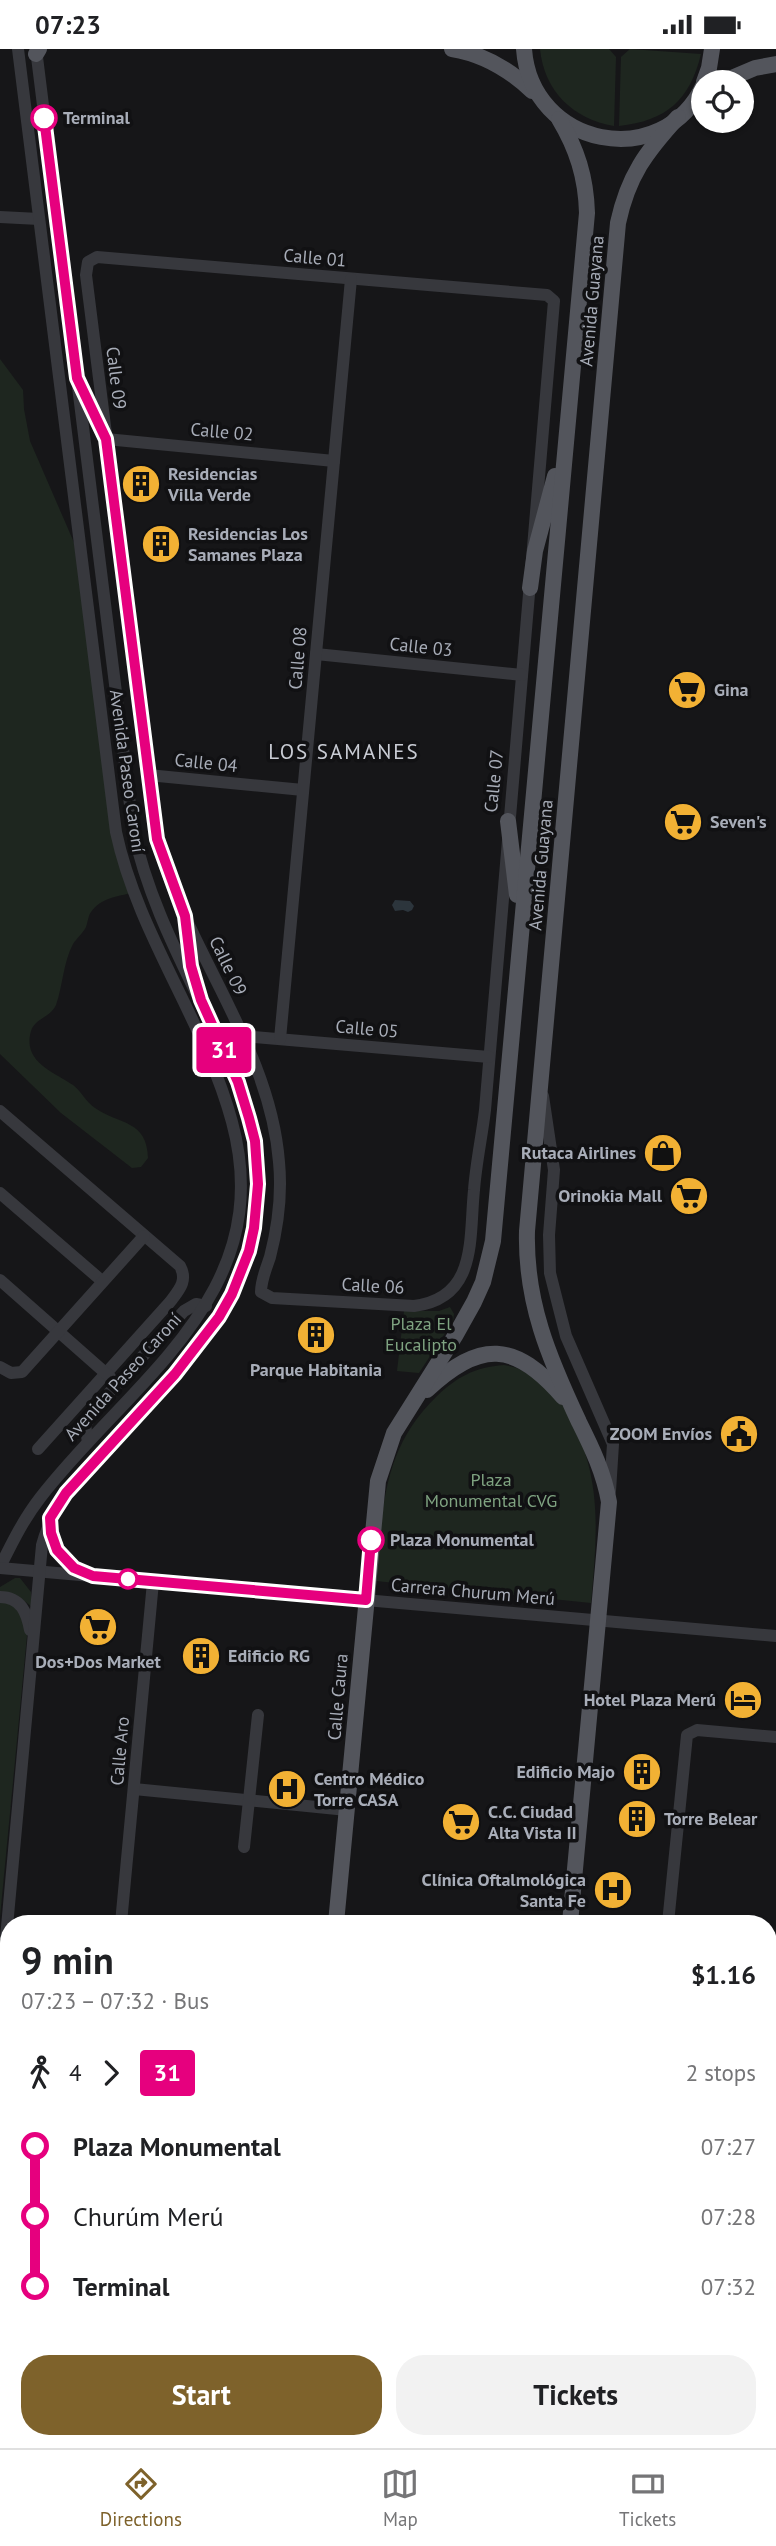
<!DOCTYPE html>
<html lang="en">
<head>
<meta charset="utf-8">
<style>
	body { margin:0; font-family:"PT Sans",sans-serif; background:#f2f2f2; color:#202124; height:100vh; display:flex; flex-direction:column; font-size:26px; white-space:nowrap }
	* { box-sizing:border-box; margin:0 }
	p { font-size:23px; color:#757577 }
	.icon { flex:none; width:38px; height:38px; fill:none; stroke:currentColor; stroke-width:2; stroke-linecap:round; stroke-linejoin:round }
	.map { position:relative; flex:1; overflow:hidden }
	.panel { position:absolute; left:0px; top:1866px; width:777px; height:534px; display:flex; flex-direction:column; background:#fff; border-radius:28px 28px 0 0; box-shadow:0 2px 5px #0004 }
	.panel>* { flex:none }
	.badge { padding:0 14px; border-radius:5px; font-size:24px; line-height:46px }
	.fabs { position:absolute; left:691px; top:21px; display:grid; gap:14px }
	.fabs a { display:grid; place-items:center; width:63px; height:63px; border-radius:50%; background:#fff; box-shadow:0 2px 5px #0004; font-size:35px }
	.map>.badge { position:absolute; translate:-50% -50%; box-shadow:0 0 0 4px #fff }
	.legs { display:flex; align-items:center; gap:10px; height:77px; padding:0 21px; font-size:23px }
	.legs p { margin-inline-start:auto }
	.summary { display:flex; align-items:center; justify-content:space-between; height:119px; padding:0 21px }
	h1 { font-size:38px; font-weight:800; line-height:52px }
	.cta { display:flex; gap:14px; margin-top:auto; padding:14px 21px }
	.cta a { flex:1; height:80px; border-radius:28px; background:#7e622b; color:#fff; font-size:28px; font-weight:800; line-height:80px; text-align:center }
	.cta a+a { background:#f2f2f2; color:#202124 }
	ul { padding:0 21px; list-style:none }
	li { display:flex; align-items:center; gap:24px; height:70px; font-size:26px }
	li i { display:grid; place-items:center; width:10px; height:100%; margin:0 9px; background:currentColor }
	li i::after { content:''; width:18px; height:18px; margin:-9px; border:5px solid; border-radius:50%; background:#fff }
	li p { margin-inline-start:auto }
	li:first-child i { background:linear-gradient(#0000 50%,currentColor 0) }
	li:last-child i { background:linear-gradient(currentColor 50%,#0000 0) }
	.status { display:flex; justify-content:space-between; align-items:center; height:49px; padding:0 35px; background:#fff; direction:ltr }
	.status svg { height:19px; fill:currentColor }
	.dock { display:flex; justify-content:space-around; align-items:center; height:98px; border-top:2px solid #e0e0e0; background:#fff; font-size:19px; color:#757577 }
	.dock a { display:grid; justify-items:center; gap:4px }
	.dock .on { color:#7e622b }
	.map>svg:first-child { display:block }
</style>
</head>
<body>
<div class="status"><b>07:23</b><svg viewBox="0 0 49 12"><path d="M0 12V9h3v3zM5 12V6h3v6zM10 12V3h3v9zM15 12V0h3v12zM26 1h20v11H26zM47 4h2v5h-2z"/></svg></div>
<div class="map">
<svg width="776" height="2399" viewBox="0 0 776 2399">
	<rect width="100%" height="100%" fill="#161618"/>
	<g fill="#1e261f">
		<path d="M540,0H609L616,8L614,77C573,70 544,42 540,0Z"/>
		<path d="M630,0L701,5C690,51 666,72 619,77L621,8Z"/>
		<path d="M0,310L23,341L24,360L30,392L82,512L100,661L133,844C117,847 101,849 91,863C88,867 88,873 86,878C83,884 77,889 73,895C63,914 63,936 56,956C50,969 35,969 31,982C22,1013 54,1023 73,1036C81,1042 86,1053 95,1059C120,1076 147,1071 148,1109L141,1118L132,1119L61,1064L0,1005Z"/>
		<polygon points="450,1258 454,1265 453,1272 419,1324 397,1322 404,1262 439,1262"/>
		<path d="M504,1316C524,1319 534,1328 549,1341C567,1359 570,1367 580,1390C602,1444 596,1497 591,1554L376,1532C383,1461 381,1401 437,1347C457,1328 475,1318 504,1316Z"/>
		<polygon points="15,1529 20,1529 31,1543 32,1558 18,1547 0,1544 0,1538"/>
		<polygon points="0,1554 11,1554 28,1576 0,1868"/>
	</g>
	<g fill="#2c353c">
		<polygon points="395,851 410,852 414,857 412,861 408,863 403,861 395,862 392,856"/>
		<polygon points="310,1284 329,1286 328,1296 309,1294"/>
	</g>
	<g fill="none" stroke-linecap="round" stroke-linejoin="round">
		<g stroke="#37383d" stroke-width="12">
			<polyline points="0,168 39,170"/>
			<path d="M97,208L547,246L554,252L485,1061C482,1087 476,1114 474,1141C469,1189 478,1249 414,1257L272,1249L261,1243C261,1231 266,1220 270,1208C278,1177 282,1144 279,1113C270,996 185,901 157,790L86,226L88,213Z"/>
			<polyline points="83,344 106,390 334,412"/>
			<polyline points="316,605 522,626"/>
			<polyline points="148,726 303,741"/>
			<polyline points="186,876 193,923"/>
			<polyline points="242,987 489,1008"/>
			<polyline points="280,990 351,230"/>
			<polyline points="543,1047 554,1121 549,1186 550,1224 566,1287 613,1395 610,1442"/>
			<path d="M0,1062L180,1217C188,1232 179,1241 170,1253L38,1400"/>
			<polyline points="0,1144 102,1232"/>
			<polyline points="0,1231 110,1328"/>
			<polyline points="0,1318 11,1324 22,1323 144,1187"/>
			<polyline points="88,1393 85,1376 100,1354 184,1262 196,1255 206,1257"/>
			<path d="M50,1475C51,1498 64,1515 86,1524"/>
			<path d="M0,1518C12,1494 23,1471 40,1449C130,1332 279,1246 232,1073C205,972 138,886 116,783L18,0"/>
			<polyline points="0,1519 776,1587"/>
			<path d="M0,1548C21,1548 27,1564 30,1581"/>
			<polyline points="134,1740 347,1761"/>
			<polyline points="244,1798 258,1666"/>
			<polyline points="121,1874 153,1533"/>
			<polyline points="668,1874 687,1686 697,1681 776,1688"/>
			<polyline points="768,1914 776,1915"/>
			<path d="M0,1954L42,1496C54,1451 86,1421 117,1389C143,1360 170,1332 194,1302C353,1103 173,971 133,780L36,0"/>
			<polyline points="0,1971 9,1960"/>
			<polyline points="768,2055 776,1971"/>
			<polyline points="0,2372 9,2373"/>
			<polyline points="206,2390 302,2399"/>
			<polyline points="73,2399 74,2390"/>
			<polyline points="737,2399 737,2390"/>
		</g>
		<g stroke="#53555c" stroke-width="16">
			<path d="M452,0C483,5 510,21 532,42"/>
			<path d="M524,0C531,98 663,125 704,35"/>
			<polyline points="36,5 39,0"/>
			<polyline points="704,33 709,19 712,0"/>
			<polyline points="722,33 755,19 776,15"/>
			<polyline points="530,539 535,502 555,427"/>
			<polyline points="508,772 517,846"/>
			<path d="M427,1341C480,1291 515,1292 563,1348"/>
			<path d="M336,1874L378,1432L394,1384L455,1287L474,1253L483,1233L493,1192L587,164C586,128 577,100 559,70"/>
			<path d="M570,1874L609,1453C604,1424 592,1399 579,1373C549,1309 525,1253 527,1182L618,174C628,127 646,103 678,68"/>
			<polyline points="288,2399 288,2390"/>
			<polyline points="522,2399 522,2390"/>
		</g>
	</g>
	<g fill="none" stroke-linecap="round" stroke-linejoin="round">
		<g stroke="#fff" stroke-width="16">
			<polyline id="line-1" points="44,69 77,329 106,390 157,790 185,867 191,917 201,951 238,1033 249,1069 255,1092 258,1135 254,1179 249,1202 232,1245 219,1268 175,1325 66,1444 50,1469 51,1484 57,1501 74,1519 93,1527 366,1551 371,1491"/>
		</g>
		<use href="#line-1" stroke="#e6007e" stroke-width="10"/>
	</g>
	<defs>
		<g id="building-disc" transform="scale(2.0125)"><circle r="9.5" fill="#f2b134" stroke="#111113"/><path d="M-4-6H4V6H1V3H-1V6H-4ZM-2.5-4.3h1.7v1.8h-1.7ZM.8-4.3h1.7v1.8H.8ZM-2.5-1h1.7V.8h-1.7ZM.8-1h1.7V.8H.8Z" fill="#111"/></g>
		<g id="supermarket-disc" transform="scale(2.0125)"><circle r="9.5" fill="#f2b134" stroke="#111113"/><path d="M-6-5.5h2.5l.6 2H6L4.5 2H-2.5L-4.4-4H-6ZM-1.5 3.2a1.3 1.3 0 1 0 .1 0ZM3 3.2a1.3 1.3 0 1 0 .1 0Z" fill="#111"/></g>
		<g id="shop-disc" transform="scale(2.0125)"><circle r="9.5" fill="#f2b134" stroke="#111113"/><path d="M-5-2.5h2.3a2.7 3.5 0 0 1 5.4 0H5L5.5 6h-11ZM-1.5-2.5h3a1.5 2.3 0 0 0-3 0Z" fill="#111"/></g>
		<g id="civic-disc" transform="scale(2.0125)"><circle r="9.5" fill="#f2b134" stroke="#111113"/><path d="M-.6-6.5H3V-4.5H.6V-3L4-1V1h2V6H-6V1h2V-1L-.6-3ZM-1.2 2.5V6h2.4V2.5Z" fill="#111"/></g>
		<g id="hotel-disc" transform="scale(2.0125)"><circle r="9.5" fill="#f2b134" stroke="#111113"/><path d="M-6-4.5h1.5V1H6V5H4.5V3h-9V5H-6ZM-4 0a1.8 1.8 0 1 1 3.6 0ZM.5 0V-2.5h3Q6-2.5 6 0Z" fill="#111"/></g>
		<g id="hospital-disc" transform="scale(2.0125)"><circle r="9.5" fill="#f2b134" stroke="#111113"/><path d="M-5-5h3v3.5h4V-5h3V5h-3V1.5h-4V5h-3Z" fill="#111"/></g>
	</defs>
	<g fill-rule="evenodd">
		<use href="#building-disc" x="141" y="435"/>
		<use href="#building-disc" x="161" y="495"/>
		<use href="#supermarket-disc" x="687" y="641"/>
		<use href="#supermarket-disc" x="683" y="773"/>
		<use href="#shop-disc" x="663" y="1104"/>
		<use href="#supermarket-disc" x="689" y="1147"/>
		<use href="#building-disc" x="316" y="1286"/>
		<use href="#civic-disc" x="739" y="1385"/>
		<use href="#supermarket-disc" x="98" y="1578"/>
		<use href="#building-disc" x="201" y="1607"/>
		<use href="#hotel-disc" x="743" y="1651"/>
		<use href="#building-disc" x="642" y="1723"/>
		<use href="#hospital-disc" x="287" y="1740"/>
		<use href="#building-disc" x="637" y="1770"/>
		<use href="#supermarket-disc" x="461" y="1773"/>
		<use href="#hospital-disc" x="613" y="1841"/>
	</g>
	<g fill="#fff" stroke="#e6007e" stroke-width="3.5">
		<circle cx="44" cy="69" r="12"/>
		<circle cx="371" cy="1491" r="12"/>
		<circle cx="128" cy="1530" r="9"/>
	</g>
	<g text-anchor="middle" stroke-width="7" stroke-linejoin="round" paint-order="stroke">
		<g font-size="18" font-weight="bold" fill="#a8adb8" stroke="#111113" text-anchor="start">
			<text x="63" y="75">Terminal</text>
			<text x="390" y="1497">Plaza Monumental</text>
		</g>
		<g font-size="18" fill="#a8adb8" stroke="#111113">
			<text transform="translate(315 209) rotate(5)" y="6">Calle 01</text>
			<text transform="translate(592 252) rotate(-85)" y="6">Avenida Guayana</text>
			<text transform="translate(116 329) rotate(83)" y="6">Calle 09</text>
			<text transform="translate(222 383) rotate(5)" y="6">Calle 02</text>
			<text transform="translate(421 598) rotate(6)" y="6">Calle 03</text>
			<text transform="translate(298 609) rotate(-85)" y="6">Calle 08</text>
			<text transform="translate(206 714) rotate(6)" y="6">Calle 04</text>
			<text transform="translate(127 722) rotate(82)" y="6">Avenida Paseo Caroní</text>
			<text transform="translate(494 732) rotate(-84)" y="6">Calle 07</text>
			<text transform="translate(541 816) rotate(-85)" y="6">Avenida Guayana</text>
			<text transform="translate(228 917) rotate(64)" y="6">Calle 09</text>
			<text transform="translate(367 980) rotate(5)" y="6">Calle 05</text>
			<text transform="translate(373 1237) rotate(3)" y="6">Calle 06</text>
			<text transform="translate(123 1328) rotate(-48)" y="6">Avenida Paseo Caroní</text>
			<text transform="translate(473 1543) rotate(5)" y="6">Carrera Churum Merú</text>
			<text transform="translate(338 1648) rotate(-85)" y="6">Calle Caura</text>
			<text transform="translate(120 1702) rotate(-85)" y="6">Calle Aro</text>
		</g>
		<g font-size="18" font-weight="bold" fill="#a8adb8" stroke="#111113" text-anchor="start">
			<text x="168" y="431">Residencias<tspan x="168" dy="21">Villa Verde</tspan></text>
			<text x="188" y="491">Residencias Los<tspan x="188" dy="21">Samanes Plaza</tspan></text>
			<text x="714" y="647">Gina</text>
			<text x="710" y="779">Seven's</text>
			<text x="636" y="1110" text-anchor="end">Rutaca Airlines</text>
			<text x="662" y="1153" text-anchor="end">Orinokia Mall</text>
			<text x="316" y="1327" text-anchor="middle">Parque Habitania</text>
			<text x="712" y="1391" text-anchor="end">ZOOM Envíos</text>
			<text x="228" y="1613">Edificio RG</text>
			<text x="98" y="1619" text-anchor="middle">Dos+Dos Market</text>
			<text x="716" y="1657" text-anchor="end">Hotel Plaza Merú</text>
			<text x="615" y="1729" text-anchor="end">Edificio Majo</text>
			<text x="314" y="1736">Centro Médico<tspan x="314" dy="21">Torre CASA</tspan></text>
			<text x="488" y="1769">C.C. Ciudad<tspan x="488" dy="21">Alta Vista II</tspan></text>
			<text x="664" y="1776">Torre Belear</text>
			<text x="586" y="1837" text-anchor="end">Clínica Oftalmológica<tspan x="586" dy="21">Santa Fe</tspan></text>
		</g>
		<g font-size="18" fill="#7fa381" stroke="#111113">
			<text x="421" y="1281">Plaza El<tspan x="421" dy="21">Eucalipto</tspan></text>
			<text x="491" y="1437">Plaza<tspan x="491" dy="21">Monumental CVG</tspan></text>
		</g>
		<g font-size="21" letter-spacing="2" fill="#c9ccd4" stroke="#111113">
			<text x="344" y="710">LOS SAMANES</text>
		</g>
	</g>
</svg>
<div class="fabs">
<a><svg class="icon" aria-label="locate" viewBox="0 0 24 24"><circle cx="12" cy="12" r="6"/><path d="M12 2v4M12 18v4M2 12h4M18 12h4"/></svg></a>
</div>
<b class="badge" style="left:224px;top:1001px;background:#e6007e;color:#fff">31</b>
<section class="panel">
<div class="summary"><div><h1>9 min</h1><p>07:23 – 07:32 · Bus</p></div><b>$1.16</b></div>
<div class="legs"><svg class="icon" aria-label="walk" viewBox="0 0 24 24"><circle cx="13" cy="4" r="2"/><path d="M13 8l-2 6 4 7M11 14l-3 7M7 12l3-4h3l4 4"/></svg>4<svg class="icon" aria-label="forward" viewBox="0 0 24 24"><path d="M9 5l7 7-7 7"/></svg><b class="badge" style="background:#e6007e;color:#fff">31</b><p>2 stops</p></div>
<ul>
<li><i style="color:#e6007e"></i><b>Plaza Monumental</b><p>07:27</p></li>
<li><i style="color:#e6007e"></i><span>Churúm Merú</span><p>07:28</p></li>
<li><i style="color:#e6007e"></i><b>Terminal</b><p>07:32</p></li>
</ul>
<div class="cta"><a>Start</a><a>Tickets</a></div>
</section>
</div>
<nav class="dock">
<a class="on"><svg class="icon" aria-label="directions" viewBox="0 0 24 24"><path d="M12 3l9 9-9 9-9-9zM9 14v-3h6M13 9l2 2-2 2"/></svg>Directions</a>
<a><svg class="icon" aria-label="map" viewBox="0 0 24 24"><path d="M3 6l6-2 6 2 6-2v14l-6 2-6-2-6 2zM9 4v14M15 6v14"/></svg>Map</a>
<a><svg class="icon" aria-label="tickets" viewBox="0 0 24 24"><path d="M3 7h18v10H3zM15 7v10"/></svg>Tickets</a>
</nav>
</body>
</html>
